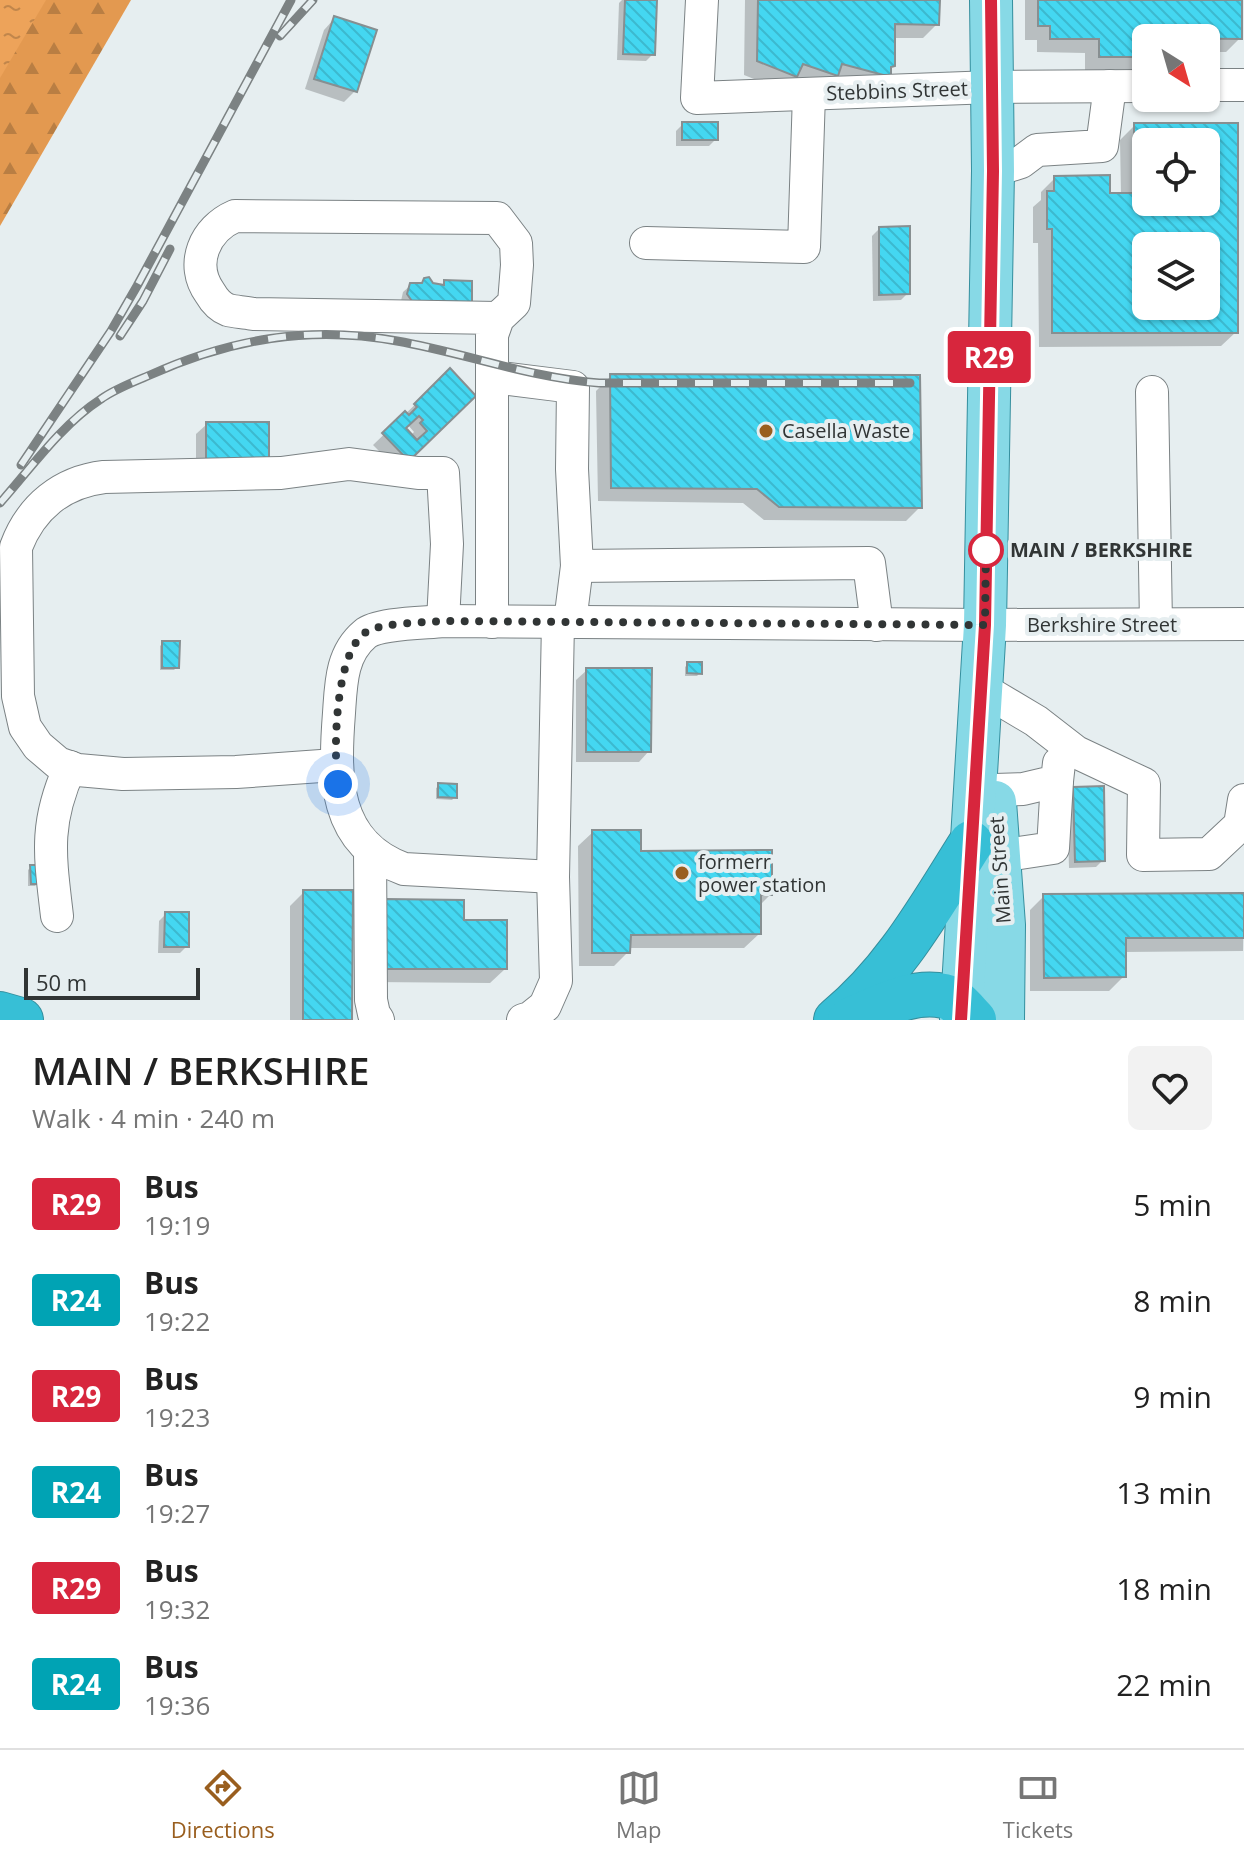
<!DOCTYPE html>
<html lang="en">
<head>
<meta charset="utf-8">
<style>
	body { margin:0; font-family:"Open Sans",sans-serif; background:#f2f2f2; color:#222; height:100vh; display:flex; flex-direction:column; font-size:30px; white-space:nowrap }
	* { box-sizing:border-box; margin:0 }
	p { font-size:26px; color:#767676 }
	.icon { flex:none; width:44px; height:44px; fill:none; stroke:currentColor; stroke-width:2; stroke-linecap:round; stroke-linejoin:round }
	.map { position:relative; height:1020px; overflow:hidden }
	.panel { display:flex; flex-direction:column; background:#fff; flex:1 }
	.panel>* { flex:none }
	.badge { padding:0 16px; border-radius:6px; font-size:28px; line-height:52px }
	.needle { width:52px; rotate:143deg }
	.fabs { position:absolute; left:1132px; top:24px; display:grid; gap:16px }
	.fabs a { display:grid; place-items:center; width:88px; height:88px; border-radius:12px; background:#fff; box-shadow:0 2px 6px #0004; font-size:40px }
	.scale { position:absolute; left:24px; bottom:20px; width:176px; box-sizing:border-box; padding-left:8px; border:4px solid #313535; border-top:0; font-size:22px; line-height:28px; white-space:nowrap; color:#313535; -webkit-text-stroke:6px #e6eef0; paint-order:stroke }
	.you { position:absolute; width:40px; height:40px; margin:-20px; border:6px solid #fff; border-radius:50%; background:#1a73e8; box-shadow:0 0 0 12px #1a73e833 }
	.map>.badge { position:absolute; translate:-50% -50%; box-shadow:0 0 0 4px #fff }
	.round { display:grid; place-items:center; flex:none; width:84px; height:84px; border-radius:12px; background:#f2f2f2 }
	.overview { display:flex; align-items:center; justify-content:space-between; height:136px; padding:0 32px }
	h1 { font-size:38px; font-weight:600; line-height:60px }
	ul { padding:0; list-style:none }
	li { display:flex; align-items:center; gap:24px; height:96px; padding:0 32px }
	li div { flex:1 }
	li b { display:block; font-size:30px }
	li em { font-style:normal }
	li .badge { min-width:88px; font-weight:700; text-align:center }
	.tab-bar { display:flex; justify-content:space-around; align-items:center; height:112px; border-top:2px solid #e0e0e0; background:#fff; font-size:22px; color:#767676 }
	.tab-bar a { display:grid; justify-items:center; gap:4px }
	.tab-bar .selected { color:#995e1e }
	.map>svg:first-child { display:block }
</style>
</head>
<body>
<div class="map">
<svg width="1244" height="1020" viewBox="0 0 1244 1020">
	<defs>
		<pattern id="forest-firs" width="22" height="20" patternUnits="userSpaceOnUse" patternTransform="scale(2)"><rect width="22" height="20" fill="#e39950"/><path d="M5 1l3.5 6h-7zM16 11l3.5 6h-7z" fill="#b97e43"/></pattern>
		<pattern id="water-ripples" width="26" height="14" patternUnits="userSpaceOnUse" patternTransform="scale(2)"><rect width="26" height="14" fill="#eda35a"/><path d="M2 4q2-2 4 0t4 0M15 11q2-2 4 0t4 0" fill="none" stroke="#c1864b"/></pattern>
		<pattern id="building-back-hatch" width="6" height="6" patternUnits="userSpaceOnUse" patternTransform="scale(2)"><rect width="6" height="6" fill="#44d7f1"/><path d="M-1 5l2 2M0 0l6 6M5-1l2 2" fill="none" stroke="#3cb9cf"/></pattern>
	</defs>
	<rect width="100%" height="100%" fill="#e6eef0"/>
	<polygon fill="url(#forest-firs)" points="42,0 131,0 0,226 0,72"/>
	<polygon fill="url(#water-ripples)" points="0,0 46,0 0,78"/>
	<g fill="#0003" fill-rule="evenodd">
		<polygon points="622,0 655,0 653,54 646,61 617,60 619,3"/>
		<polygon points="745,0 938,0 937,24 923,38 893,38 893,66 889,70 889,77 781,90 744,75"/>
		<polygon points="1025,0 1240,0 1240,38 1226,52 1206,52 1206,38 1146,38 1146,71 1085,71 1085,53 1037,52 1037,40 1025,40"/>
		<polygon points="334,19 355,91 344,102 305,89 324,30"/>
		<polygon points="683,124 716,139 709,146 676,146 676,131"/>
		<path d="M1135,125H1236V332L1221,346L1039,347L1038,243H1033V207L1041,200V192L1055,178L1108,195H1121L1120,140ZM1146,142H1206V202H1146ZM1146,246H1206V306H1146Z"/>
		<polygon points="879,229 908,293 901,300 873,301 872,236"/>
		<polygon points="445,282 470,301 401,301 403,292 411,285 441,286"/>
		<path d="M450,371L474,395L398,470L373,445ZM408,425L414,432L410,436L404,429Z"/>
		<polygon points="611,376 920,507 906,521 764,520 743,503 598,501 596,391"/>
		<polygon points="207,424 267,424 196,474 196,434"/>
		<polygon points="163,643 177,667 174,670 160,670 160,646"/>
		<polygon points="688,664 700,673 697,676 685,676 685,667"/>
		<polygon points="587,670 649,751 639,762 576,762 576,680"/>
		<polygon points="439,786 455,797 452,800 436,799 436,788"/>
		<polygon points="1074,789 1103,860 1096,867 1069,868 1067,796"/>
		<polygon points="593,832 639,853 770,895 759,906 759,934 744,948 628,948 628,952 614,966 579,966 578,846"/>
		<polygon points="31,867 38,883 35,886 28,886 28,870"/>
		<polygon points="304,892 350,1020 290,1020 290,906"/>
		<polygon points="1244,895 1243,951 1124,952 1124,976 1109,991 1030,991 1030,910 1044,896"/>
		<polygon points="166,914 187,946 180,953 158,953 159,921"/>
		<polygon points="372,916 462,922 505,969 490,983 372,982"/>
	</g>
	<g fill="url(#building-back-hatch)" stroke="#878f91" stroke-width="2" fill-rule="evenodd">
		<polygon points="625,0 657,0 655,55 623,54"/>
		<polygon points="758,0 940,0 939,25 895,24 895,66 891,67 891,77 842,64 838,76 803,64 797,77 757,61"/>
		<polygon points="1038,0 1242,0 1242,39 1146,38 1146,57 1099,57 1099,39 1050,39 1050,26 1038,26"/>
		<polygon points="334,16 377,30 357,92 314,79"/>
		<rect x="682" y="122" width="36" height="18"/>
		<path d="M1134,123H1238V333H1052V229H1047V191H1054V176L1110,175V193H1134ZM1146,142H1206V202H1146ZM1146,246H1206V306H1146Z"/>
		<polygon points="910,226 910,294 879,295 879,227"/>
		<polygon points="429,277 433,283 444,285 444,280 472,281 472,302 412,301 407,294 410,283 422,283 424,278"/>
		<path d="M450,368L476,396L409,461L382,433L405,411L409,415L417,407L414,404ZM419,416L423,420L420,423L427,431L417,440L406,428Z"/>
		<polygon points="610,374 920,375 922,508 779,507 757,489 611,488"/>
		<polygon points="206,422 269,422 269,465 206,464"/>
		<polygon points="162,641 180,641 179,668 162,668"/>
		<polygon points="687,662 702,662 702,674 687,673"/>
		<polygon points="586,668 652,668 651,752 586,752"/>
		<polygon points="438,783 457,784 457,798 438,797"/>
		<polygon points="1104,786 1105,861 1075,862 1073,787"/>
		<polygon points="592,830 641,830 641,851 772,850 772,895 761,895 761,934 631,935 630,953 592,953"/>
		<polygon points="30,865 39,865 40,884 31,884"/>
		<polygon points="303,890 353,890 352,1020 303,1020"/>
		<polygon points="1244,893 1244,938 1126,938 1126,977 1044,978 1043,894"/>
		<polygon points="386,899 464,900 464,920 507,920 507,969 385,969"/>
		<polygon points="165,912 189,912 189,947 164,947"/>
	</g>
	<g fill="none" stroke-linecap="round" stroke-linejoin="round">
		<g stroke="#7b8284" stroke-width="34">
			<g id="minor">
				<polyline points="702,0 697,98 993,87 1146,86"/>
				<polyline points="1206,85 1244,85"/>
				<polyline points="993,171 1021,162 1037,150 1102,146 1110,86"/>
				<polyline points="646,243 804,247 809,94"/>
				<polyline points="492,377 573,387 572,469 577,566 869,563 877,625"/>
				<polyline points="1152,392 1156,624"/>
				<path d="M492,622V335L498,318L514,303L517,265L516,243L497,218L235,216C205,229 189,264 210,293C214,300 220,307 228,310C235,312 245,312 253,314L498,318"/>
				<polyline points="570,622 577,566"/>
				<polyline points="989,693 1036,721 1076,752 1144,784 1143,855 1209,854 1240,825 1244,800"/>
				<path d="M335,765L236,772L123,774L78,770L58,763L38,746L25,727L18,696L16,547C31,507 62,482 104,477L281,473L349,464L418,473H443L447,544L443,621"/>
				<polyline points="995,790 1023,789 1057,781 1059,763"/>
				<polyline points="370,850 371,1000 374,1014 378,1020"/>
				<polyline points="999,856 1053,848 1057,781"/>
				<path d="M553,877L404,869C333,843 334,777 339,713C341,684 341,654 365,634C378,623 425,623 443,621L985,625L1244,624"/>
				<path d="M57,916C50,856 44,824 70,767"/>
				<polyline points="523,1020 530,1018 545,1006 556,981 553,877 558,622"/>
			</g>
		</g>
		<g stroke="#358f9e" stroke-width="44">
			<g id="major">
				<polyline points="995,802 1004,925 1003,1020"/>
				<polyline points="961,1020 985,625 993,171 991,0"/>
			</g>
		</g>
		<g stroke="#358f9e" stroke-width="46">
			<g id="highway">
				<polyline points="0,1014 21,1020"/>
				<path d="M836,1020C895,972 931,906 971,843"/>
				<path d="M850,1020C878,1008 912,989 944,996C957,999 965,1011 974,1020"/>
			</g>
		</g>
		<use href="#minor" stroke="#fff" stroke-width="32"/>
		<use href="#major" stroke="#87d9e6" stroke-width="42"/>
		<use href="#highway" stroke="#37bfd6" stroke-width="44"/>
		<g stroke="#7c8283" stroke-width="9">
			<g id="rail">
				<polyline points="280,36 313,0"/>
				<polyline points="120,336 143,301 170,249"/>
				<polyline points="21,465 111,331 137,286 291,0"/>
				<path d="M0,503C31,468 61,425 101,399C115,389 134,382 150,375C230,339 310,325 397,341C465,353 531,378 599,383H910"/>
			</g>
		</g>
		<use href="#rail" stroke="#e6eef0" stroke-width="6" stroke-dasharray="18" stroke-linecap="butt"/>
	</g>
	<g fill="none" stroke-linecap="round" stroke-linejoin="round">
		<g stroke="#fff" stroke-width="18">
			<polyline id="line" points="961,1020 985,625 993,171 991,0"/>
		</g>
		<use href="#line" stroke="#d7263d" stroke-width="12"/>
		<path stroke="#313535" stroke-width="8" stroke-dasharray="0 14.4" d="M338,784C333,751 335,647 368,631C386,622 423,623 443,621L985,625L986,550"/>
	</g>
	<g fill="#995e1e" stroke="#e6eef0" stroke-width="3">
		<circle cx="766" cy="431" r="8"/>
		<circle cx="682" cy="873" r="8"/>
	</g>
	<circle fill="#fff" stroke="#d7263d" stroke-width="4" cx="986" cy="550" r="16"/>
	<g text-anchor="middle" stroke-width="8" stroke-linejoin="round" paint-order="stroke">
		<g font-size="20" fill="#313535" stroke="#e6eef0">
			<text transform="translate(897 91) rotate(-2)" y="7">Stebbins Street</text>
			<text x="1102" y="632">Berkshire Street</text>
			<text transform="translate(1000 870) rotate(-94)" y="7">Main Street</text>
		</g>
		<g font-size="20" fill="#313535" stroke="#e6eef0" text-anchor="start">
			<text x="782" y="438">Casella Waste</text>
			<text x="698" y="869">formerr<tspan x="698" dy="23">power station</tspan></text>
		</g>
		<g font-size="20" font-weight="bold" fill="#313535" stroke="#e6eef0" text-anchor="start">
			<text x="1010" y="557">MAIN / BERKSHIRE</text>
		</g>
	</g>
</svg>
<div class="fabs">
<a><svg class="needle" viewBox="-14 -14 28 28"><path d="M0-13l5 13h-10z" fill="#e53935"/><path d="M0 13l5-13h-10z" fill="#767676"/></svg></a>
<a><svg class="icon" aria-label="locate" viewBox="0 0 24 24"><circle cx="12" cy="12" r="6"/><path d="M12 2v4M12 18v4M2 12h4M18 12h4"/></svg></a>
<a><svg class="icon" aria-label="layers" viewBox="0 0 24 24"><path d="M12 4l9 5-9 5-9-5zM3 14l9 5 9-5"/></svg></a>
</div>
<div class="scale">50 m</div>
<div class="you" style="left:338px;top:784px"></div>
<b class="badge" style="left:989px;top:357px;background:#d7263d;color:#fff">R29</b>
</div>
<section class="panel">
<div class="overview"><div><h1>MAIN / BERKSHIRE</h1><p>Walk · 4 min · 240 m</p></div><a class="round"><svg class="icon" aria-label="heart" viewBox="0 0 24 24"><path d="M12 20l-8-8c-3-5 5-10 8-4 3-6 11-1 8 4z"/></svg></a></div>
<ul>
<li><span class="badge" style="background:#d7263d;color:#fff">R29</span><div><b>Bus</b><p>19:19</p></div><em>5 min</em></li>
<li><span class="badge" style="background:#00a3b4;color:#fff">R24</span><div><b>Bus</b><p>19:22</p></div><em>8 min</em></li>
<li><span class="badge" style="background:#d7263d;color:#fff">R29</span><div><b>Bus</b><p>19:23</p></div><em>9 min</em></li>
<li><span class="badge" style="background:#00a3b4;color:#fff">R24</span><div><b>Bus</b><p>19:27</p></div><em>13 min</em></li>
<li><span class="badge" style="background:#d7263d;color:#fff">R29</span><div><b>Bus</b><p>19:32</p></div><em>18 min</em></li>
<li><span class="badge" style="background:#00a3b4;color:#fff">R24</span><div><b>Bus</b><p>19:36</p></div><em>22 min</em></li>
</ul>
</section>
<nav class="tab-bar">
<a class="selected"><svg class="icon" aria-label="directions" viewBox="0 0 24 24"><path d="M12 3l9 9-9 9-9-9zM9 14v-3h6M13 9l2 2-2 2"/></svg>Directions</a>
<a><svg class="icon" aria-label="map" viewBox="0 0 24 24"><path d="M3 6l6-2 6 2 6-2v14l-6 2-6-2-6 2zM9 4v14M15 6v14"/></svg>Map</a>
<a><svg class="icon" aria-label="tickets" viewBox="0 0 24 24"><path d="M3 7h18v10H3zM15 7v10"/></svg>Tickets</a>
</nav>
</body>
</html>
